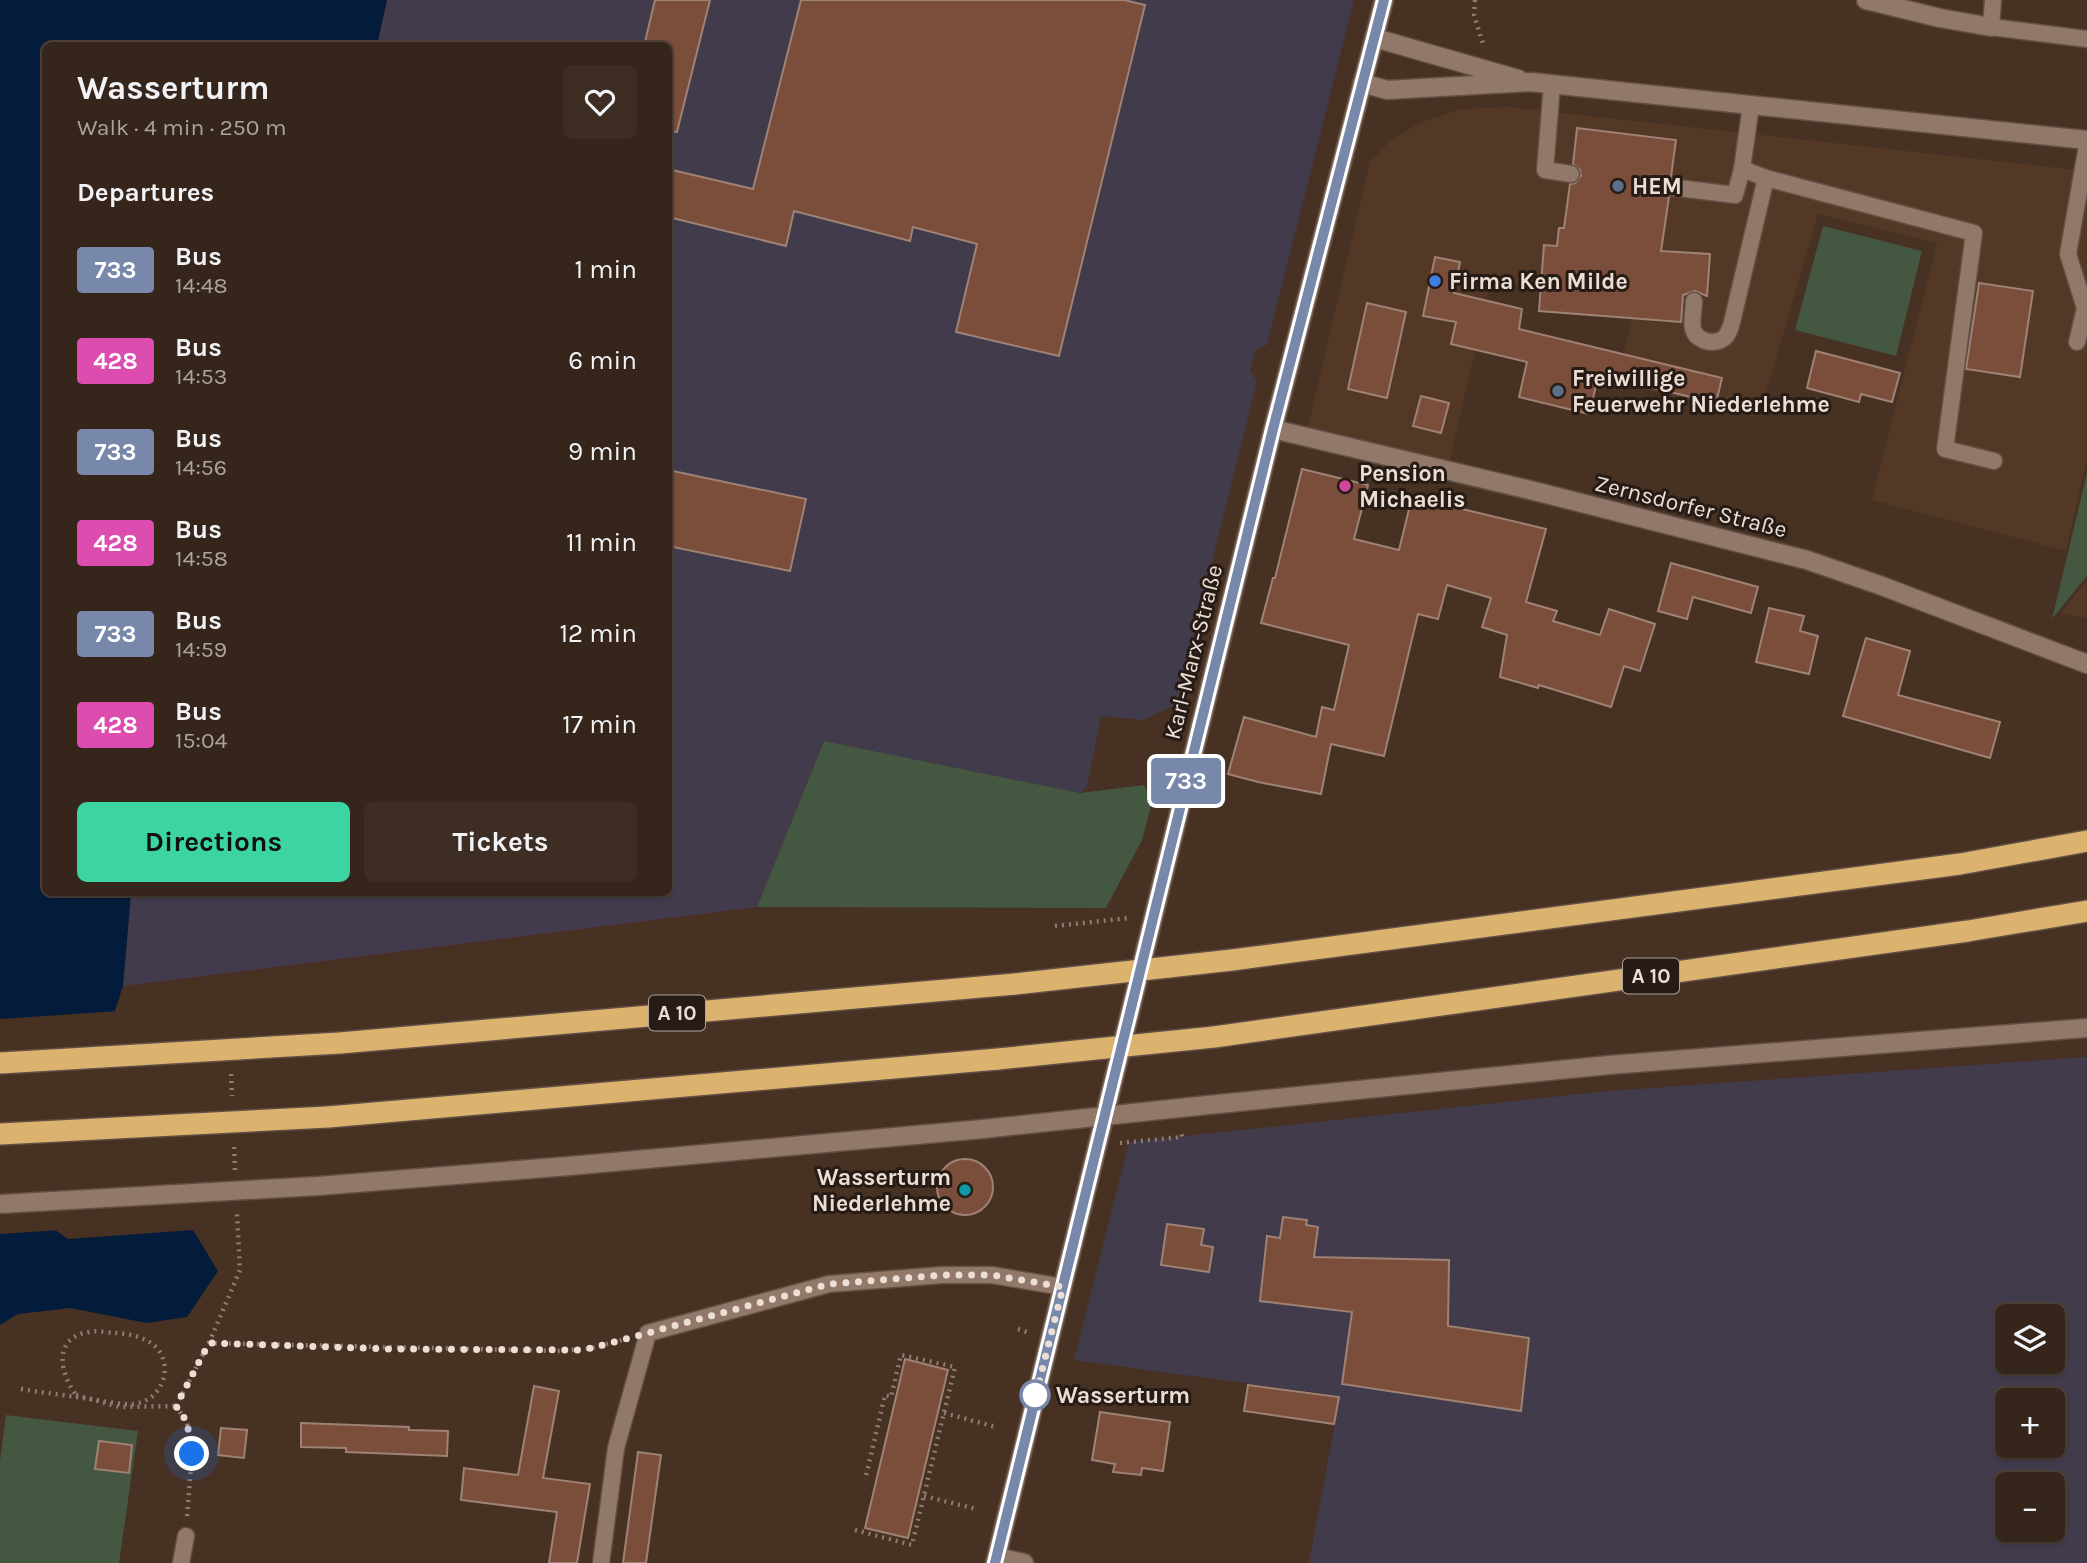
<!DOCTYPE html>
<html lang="en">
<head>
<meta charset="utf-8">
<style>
	body { margin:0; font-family:Karla,sans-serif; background:#3d2d23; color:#f1f3f6; height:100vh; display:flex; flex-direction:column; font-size:26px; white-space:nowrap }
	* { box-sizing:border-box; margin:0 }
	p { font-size:23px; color:#aaa5a2 }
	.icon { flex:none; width:38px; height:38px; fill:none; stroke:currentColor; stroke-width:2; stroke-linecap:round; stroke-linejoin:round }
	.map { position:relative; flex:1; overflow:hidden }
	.sheet { position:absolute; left:42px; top:42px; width:630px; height:854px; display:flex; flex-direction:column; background:#35251a; border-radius:10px; box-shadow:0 2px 5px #0004,0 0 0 2px #4f4239 }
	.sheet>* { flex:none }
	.badge { padding:0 14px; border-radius:5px; font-size:24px; line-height:46px }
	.tools { position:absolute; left:1995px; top:1304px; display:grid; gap:14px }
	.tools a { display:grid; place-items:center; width:70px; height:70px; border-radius:10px; background:#35251a; box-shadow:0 2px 5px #0004,0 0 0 2px #4f4239; font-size:35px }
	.you { position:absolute; width:35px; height:35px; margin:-18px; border:5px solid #fff; border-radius:50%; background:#1a73e8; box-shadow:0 0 0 10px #1a73e833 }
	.map>.badge { position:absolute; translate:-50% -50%; box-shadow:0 0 0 4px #fff }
	h2 { padding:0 35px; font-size:26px; line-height:63px }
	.round { display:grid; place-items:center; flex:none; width:74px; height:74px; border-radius:10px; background:#3d2d23 }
	.summary { display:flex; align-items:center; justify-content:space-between; height:119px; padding:0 35px }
	h1 { font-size:33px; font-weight:700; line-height:52px }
	.cta { display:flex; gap:14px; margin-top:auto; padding:14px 35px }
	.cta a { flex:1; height:80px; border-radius:10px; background:#3dd4a3; color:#111; font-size:28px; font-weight:700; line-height:80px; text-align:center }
	.cta a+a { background:#3d2d23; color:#f1f3f6 }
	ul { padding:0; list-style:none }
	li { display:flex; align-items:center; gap:21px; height:91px; padding:0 35px }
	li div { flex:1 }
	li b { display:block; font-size:26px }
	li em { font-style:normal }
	li .badge { min-width:77px; font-weight:700; text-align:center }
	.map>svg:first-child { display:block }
</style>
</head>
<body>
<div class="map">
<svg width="2087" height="1563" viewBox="0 0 2087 1563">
	<rect width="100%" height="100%" fill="#473123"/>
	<g fill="#543826">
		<polygon points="1508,107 2087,171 2087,458 2066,551 1872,500 1937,243 1818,214 1759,417 1617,383 1634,309 1492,278 1449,463 1308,427 1370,162 1388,143 1419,123 1460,109"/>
		<polygon points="2087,580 2087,618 2060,614"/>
	</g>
	<g fill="#413b4c" fill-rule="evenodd">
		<polygon points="387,0 1354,0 1267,345 1256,349 1250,371 1257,381 1177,704 1143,720 1101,716 1087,787 1080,793 824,741 757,907 123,986 131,893 668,892 668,46 377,45"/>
		<path d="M2087,1057V1563H1309L1340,1396L1074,1360L1129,1142L1609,1091ZM2007,1316H2053V1362H2007ZM2007,1400H2053V1446H2007ZM2007,1484H2053V1530H2007Z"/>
	</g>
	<g fill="#435741">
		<polygon points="1823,226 1922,251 1896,356 1795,330"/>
		<polygon points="2087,473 2087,576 2052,619"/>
		<polygon points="824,741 1080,793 1144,785 1153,799 1142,840 1106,908 757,907"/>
		<polygon points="6,1415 138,1431 119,1563 0,1563 0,1461"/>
	</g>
	<polygon fill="#041c3b" points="0,0 387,0 377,45 46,46 46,892 131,893 123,986 114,1014 21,1021 3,1193 68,1239 193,1230 218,1271 187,1317 147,1323 70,1308 18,1314 0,1325"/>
	<polygon fill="#473123" points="119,1011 115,1018 25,1024 6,1191 61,1230 0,1234 0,1019"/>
	<g fill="#7a4e3a" stroke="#9e8275" stroke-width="2">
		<polygon points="655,0 710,0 677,132 668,131 668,46 644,46"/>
		<polygon points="801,0 1124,0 1145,5 1059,356 956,332 977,244 913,227 910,241 794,211 786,246 668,217 668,169 753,189"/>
		<polygon points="1577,128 1676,140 1671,177 1662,180 1660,186 1663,195 1669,197 1661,251 1710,254 1707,296 1695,291 1683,295 1681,322 1539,311 1544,245 1557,246 1559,228 1564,228 1570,184 1575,183 1581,176 1580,170 1573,164"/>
		<polygon points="1435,257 1460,262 1454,293 1522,309 1519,329 1722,378 1716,403 1628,382 1597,382 1589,414 1519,397 1527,362 1451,344 1456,322 1423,316"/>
		<polygon points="1979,283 2033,291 2020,377 1966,369"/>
		<polygon points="1367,303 1406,312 1387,398 1348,389"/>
		<polygon points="1816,351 1900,373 1892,402 1861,394 1859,402 1807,388"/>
		<polygon points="1421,396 1449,403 1441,433 1413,426"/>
		<polygon points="1302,469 1368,485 1354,539 1399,550 1412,497 1546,529 1526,602 1557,611 1553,621 1600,635 1609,609 1655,624 1640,671 1624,666 1611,707 1539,685 1538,688 1500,677 1507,635 1482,627 1491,598 1447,585 1438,619 1418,614 1384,756 1331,744 1321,794 1258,782 1228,774 1244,717 1316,737 1322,707 1334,710 1349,645 1261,623 1273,578 1275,578"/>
		<polygon points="668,470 806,499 790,571 668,546"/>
		<polygon points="1671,563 1758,587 1751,613 1693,597 1687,619 1658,611"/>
		<polygon points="1769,608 1804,616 1800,631 1818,636 1809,674 1756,662"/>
		<polygon points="1866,638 1910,651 1898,695 2000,722 1990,758 1843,716"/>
		<circle cx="965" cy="1187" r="28"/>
		<polygon points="1283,1217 1307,1220 1306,1225 1318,1227 1314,1257 1449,1260 1448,1326 1529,1338 1521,1411 1342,1384 1352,1312 1260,1301 1267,1236 1280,1238"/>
		<polygon points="1167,1224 1204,1229 1201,1245 1213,1247 1209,1272 1161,1265"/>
		<polygon points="905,1359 948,1370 908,1538 865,1528"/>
		<polygon points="1248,1385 1339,1397 1334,1424 1244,1411"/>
		<polygon points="534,1386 559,1391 543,1478 590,1484 577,1563 549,1563 557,1512 461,1500 464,1468 518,1475"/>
		<polygon points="1100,1412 1170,1422 1163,1471 1142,1468 1141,1475 1113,1472 1115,1464 1092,1460"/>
		<polygon points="301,1423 409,1427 409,1430 448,1431 447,1456 346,1452 346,1448 301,1447"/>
		<polygon points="221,1428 247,1430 244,1458 218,1455"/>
		<polygon points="99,1441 132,1445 129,1473 95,1469"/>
		<polygon points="638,1452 661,1455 646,1563 623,1563"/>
	</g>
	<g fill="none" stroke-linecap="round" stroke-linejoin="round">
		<g stroke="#624f44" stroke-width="19">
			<g id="service">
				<polyline points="1993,0 1991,27 2087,39"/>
				<polyline points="1552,84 1545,170 1571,174"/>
				<polyline points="1742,169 1766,178 1974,233 1945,449 1994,461"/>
				<polyline points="1670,187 1735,195 1742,169 1751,105"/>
				<path d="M1694,301C1694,309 1691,321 1693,329C1696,340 1711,345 1721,340C1728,337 1730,329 1732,322L1766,178"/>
				<polyline points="2077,342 2085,308 2068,254 2087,146"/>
				<polyline points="181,1563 186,1536"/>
				<polyline points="601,1563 616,1448 648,1333 829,1284 942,1275 992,1275 1063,1287"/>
			</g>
		</g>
		<g stroke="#624f44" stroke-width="21">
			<g id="minor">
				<polyline points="1866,0 1940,18 1991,27"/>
				<polyline points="1273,429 1534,491 1807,560 1882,586 2087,664"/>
				<polyline points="997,1557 1024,1563"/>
			</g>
		</g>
		<g stroke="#624f44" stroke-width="21">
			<g id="tertiary">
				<polyline points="1375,38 1518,79"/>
				<polyline points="1362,83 1387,90 1531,82 2087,140"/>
				<polyline points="995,1563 1273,429 1384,0"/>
			</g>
		</g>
		<g stroke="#624f44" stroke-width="21">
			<g id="secondary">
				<polyline points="1198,1106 1609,1065 2087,1028"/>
				<polyline points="318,1186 569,1166 983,1129"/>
			</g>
		</g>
		<g stroke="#624f44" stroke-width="24">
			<g id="motorway">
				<polyline points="1232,960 1960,864 2087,841"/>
				<polyline points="1214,1037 1968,931 2087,911"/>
				<polyline points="340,1043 1015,984"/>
				<polyline points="328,1117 998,1059"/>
			</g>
		</g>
		<g stroke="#8f7c71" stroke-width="4.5" stroke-dasharray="2 5" stroke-linecap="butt">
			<polyline points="1475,0 1474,15 1483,44"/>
			<polyline points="1055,926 1129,918"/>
			<polyline points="231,1074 232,1096"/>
			<polyline points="1120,1143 1182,1137 1181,1131"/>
			<polyline points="234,1147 235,1170"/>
			<polyline points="1018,1329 1030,1333"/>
			<polyline points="209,1343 240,1270 237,1214"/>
			<polyline points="76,1395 120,1407 176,1406"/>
			<polyline points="176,1406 209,1343 562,1351 592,1348 622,1340"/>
			<polyline points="176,1406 187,1422 192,1454 187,1517"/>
			<polyline points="944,1413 996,1427"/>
			<polyline points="924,1496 976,1509"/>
			<polyline points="855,1530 912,1545 955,1367 901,1355 891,1397 885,1395 865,1480"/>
		</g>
		<use href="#service" stroke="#927869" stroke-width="16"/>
		<use href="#minor" stroke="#927869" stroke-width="18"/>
		<use href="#tertiary" stroke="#927869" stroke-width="18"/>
		<use href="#secondary" stroke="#927869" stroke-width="18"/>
		<use href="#motorway" stroke="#dcb26f" stroke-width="21"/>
		<g stroke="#624f44" stroke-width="21" stroke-linecap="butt">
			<g id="secondary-bridge">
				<polyline points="983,1129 1198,1106"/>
				<polyline points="0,1204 318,1186"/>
			</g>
		</g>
		<g stroke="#624f44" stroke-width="24" stroke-linecap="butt">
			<g id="motorway-bridge">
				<polyline points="1015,984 1232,960"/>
				<polyline points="998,1059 1214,1037"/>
				<polyline points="0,1063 340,1043"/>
				<polyline points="0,1134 328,1117"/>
			</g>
		</g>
		<path stroke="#8f7c71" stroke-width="4.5" stroke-dasharray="2 5" stroke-linecap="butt" d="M21,1389C46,1393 71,1396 96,1400C108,1402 122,1405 134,1404C149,1402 160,1392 164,1377C166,1367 164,1355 156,1347C145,1337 130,1334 116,1333C108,1333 97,1330 89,1332C52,1338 60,1373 76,1395"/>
		<use href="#secondary-bridge" stroke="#927869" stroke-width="18"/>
		<use href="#motorway-bridge" stroke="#dcb26f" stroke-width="21"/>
	</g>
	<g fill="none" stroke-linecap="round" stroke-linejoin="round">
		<g stroke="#fff" stroke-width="16">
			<polyline id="line" points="995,1563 1273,429 1384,0"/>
		</g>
		<use href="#line" stroke="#78a" stroke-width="10"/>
		<polyline stroke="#ecded5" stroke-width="7" stroke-dasharray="0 12.6" points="192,1454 187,1422 176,1406 209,1343 391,1349 577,1350 592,1348 829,1284 942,1275 992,1275 1063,1287 1034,1402 1035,1395"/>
	</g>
	<g fill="#5c6f8a" stroke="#261c15" stroke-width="2.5">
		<circle cx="1618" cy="186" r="7"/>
		<circle cx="1558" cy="391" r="7"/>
	</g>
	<circle fill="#3f7fe0" stroke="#261c15" stroke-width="2.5" cx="1435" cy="281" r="7"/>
	<circle fill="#d1479c" stroke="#261c15" stroke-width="2.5" cx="1345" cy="486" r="7"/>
	<circle fill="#0f9aa8" stroke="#261c15" stroke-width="2.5" cx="965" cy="1190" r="7"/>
	<circle fill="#fff" stroke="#78a" stroke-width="3.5" cx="1035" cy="1395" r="14"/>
	<g text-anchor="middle" stroke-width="6" stroke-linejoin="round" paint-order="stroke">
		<g fill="#261c15" stroke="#b1a49b" stroke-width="2">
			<rect x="1623" y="958.5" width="56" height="35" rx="5"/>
			<rect x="649" y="995.5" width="56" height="35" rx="5"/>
		</g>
		<g font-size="21" font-weight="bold" fill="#ecded5">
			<text x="1651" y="983">A 10</text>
			<text x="677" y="1020">A 10</text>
		</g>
		<g font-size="23" font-weight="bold" fill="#ecded5" stroke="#261c15" text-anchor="start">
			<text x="1632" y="194">HEM</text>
			<text x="1449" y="289">Firma Ken Milde</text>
			<text x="1572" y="386">Freiwillige<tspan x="1572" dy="26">Feuerwehr Niederlehme</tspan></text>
			<text x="1359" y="481">Pension<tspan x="1359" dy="26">Michaelis</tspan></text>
			<text x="951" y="1185" text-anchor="end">Wasserturm<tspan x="951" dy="26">Niederlehme</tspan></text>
		</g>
		<g font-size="23" fill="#ecded5" stroke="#261c15">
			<text transform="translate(1691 506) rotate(14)" y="8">Zernsdorfer Straße</text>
			<text transform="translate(1193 652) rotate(-76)" y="8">Karl-Marx-Straße</text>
		</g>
		<g font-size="23" font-weight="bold" fill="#ecded5" stroke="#261c15" text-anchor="start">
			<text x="1056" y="1403">Wasserturm</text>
		</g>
	</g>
</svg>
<div class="tools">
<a><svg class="icon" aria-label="layers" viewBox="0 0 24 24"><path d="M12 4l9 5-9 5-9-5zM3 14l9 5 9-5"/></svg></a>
<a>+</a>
<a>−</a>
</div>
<div class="you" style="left:192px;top:1454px"></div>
<b class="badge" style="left:1186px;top:781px;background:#78a;color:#fff">733</b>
<section class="sheet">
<div class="summary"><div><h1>Wasserturm</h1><p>Walk · 4 min · 250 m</p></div><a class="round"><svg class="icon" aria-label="heart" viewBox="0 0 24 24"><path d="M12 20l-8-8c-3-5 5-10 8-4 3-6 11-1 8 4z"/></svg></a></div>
<h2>Departures</h2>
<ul>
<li><span class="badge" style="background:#78a;color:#fff">733</span><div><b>Bus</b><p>14:48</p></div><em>1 min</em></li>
<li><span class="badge" style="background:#dd4daf;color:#fff">428</span><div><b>Bus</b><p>14:53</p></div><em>6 min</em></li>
<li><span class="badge" style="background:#78a;color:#fff">733</span><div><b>Bus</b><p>14:56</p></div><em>9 min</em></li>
<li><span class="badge" style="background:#dd4daf;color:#fff">428</span><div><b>Bus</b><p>14:58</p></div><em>11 min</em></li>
<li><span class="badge" style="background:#78a;color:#fff">733</span><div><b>Bus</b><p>14:59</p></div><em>12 min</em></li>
<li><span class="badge" style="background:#dd4daf;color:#fff">428</span><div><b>Bus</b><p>15:04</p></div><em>17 min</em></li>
</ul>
<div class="cta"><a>Directions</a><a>Tickets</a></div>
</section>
</div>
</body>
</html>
